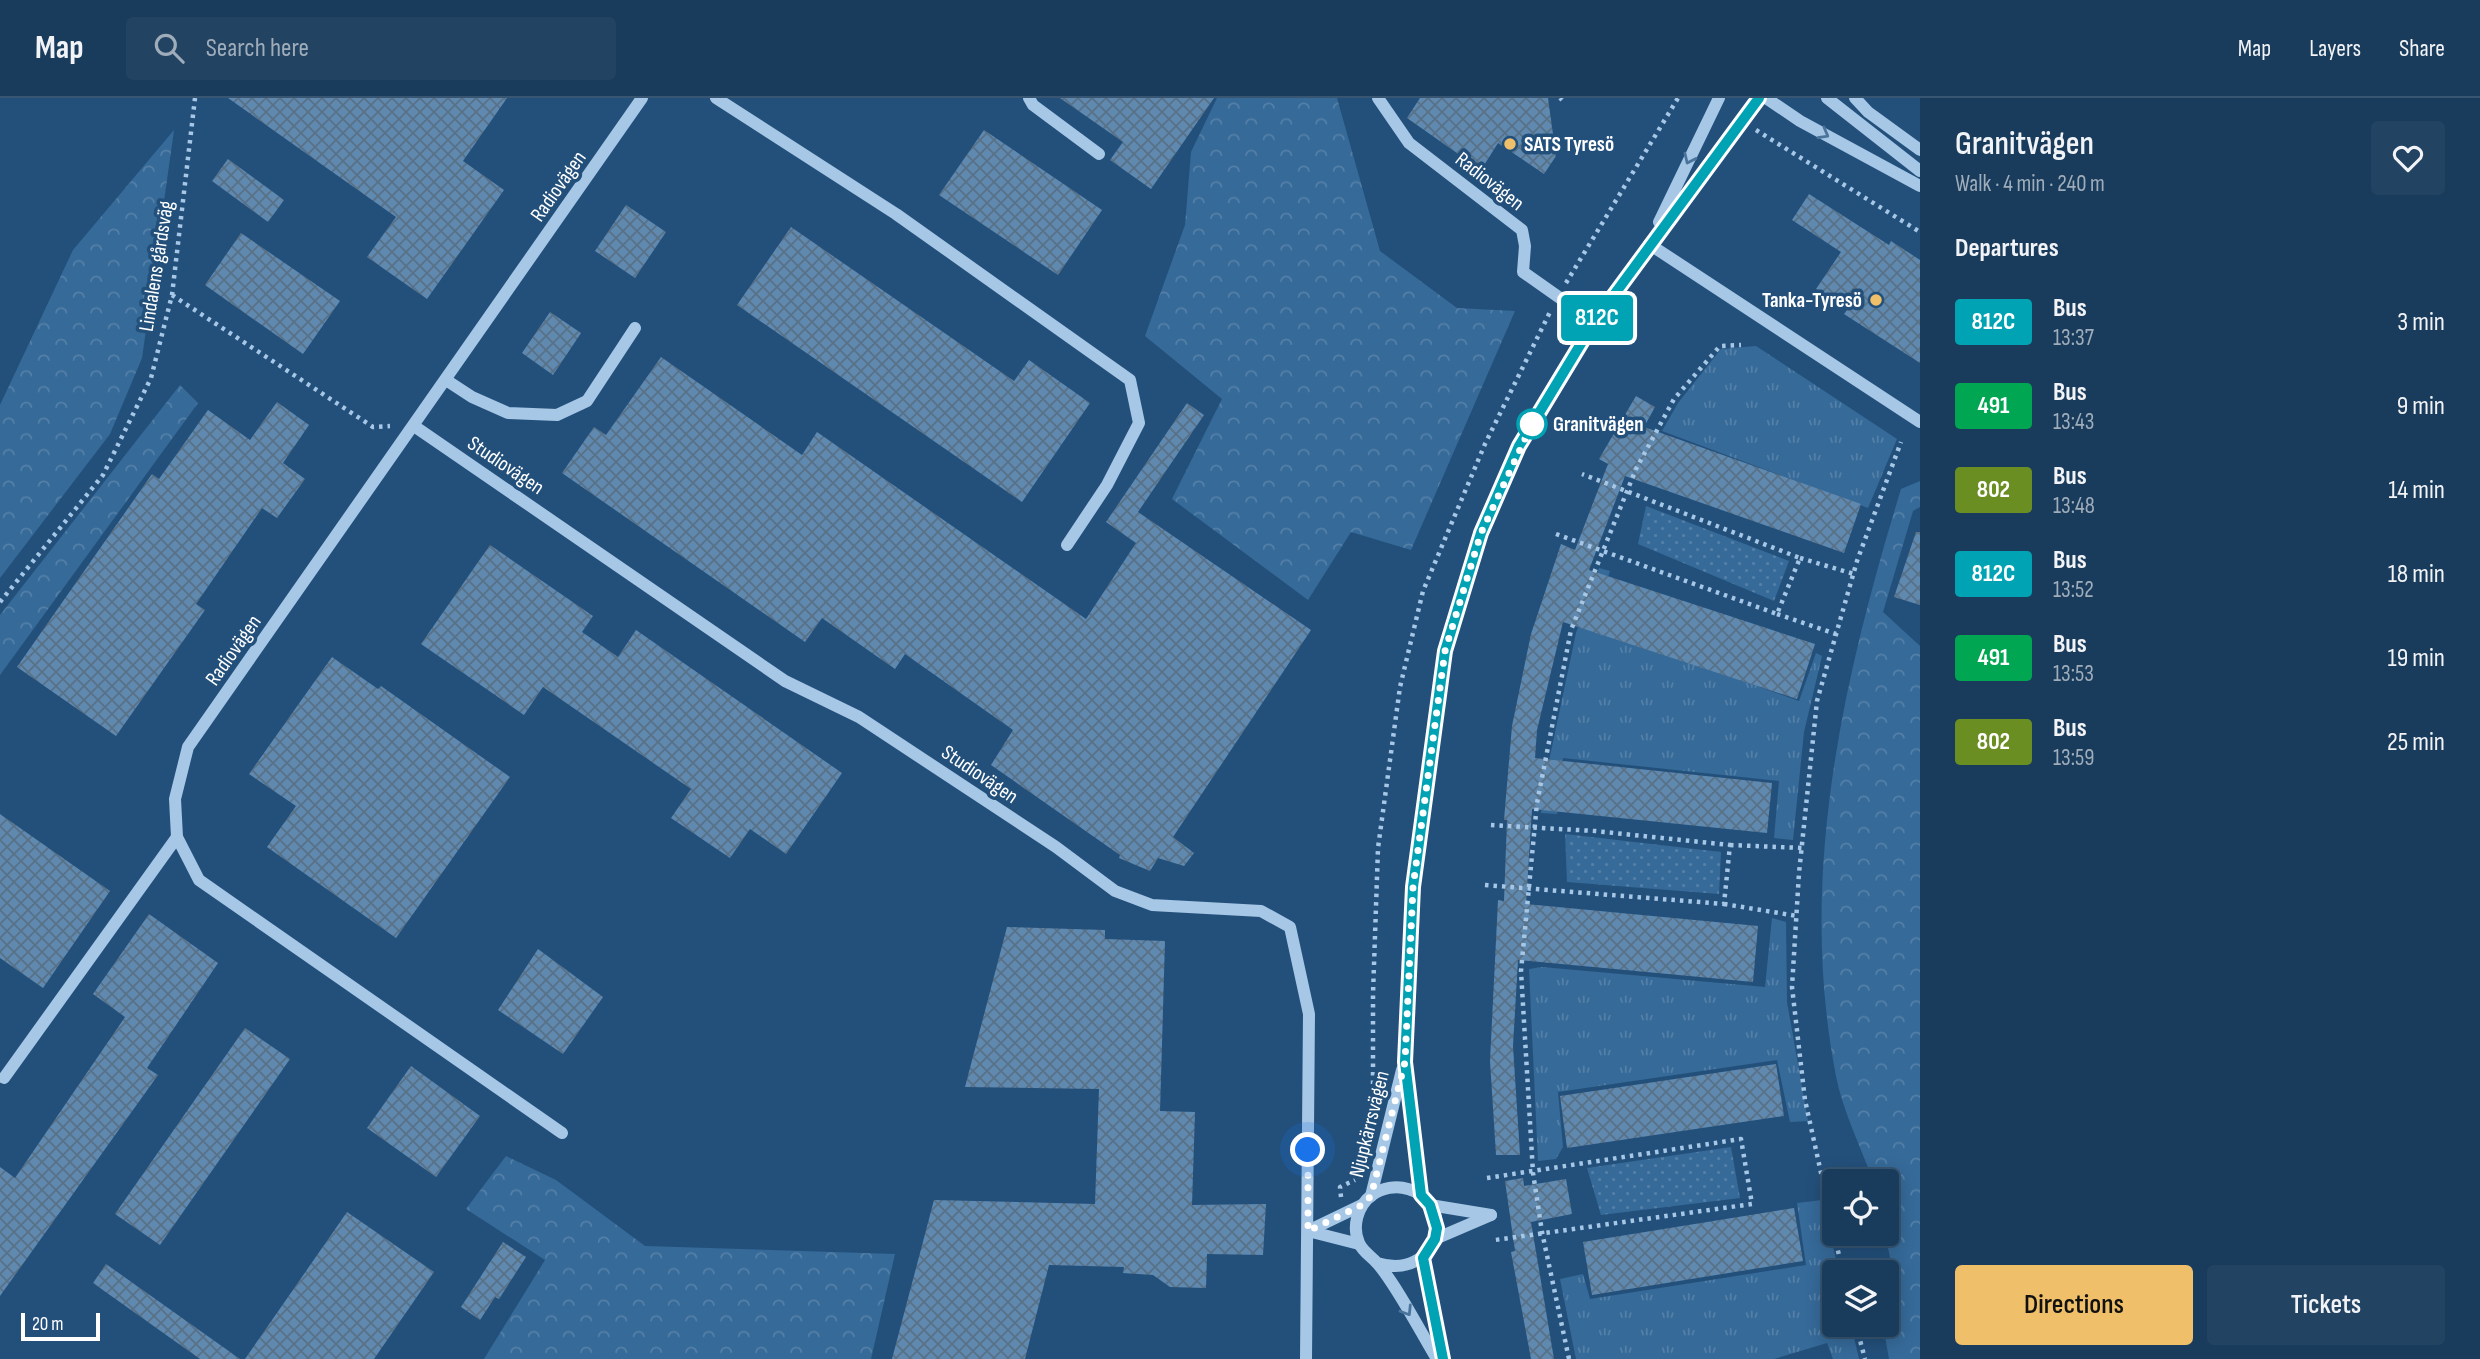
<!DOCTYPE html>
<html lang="en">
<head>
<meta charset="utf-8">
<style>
	body { margin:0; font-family:"Sofia Sans Condensed",sans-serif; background:#234362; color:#f1f3f6; height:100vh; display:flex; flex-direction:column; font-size:26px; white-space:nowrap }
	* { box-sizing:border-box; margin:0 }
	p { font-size:23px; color:#9fadbb }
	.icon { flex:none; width:38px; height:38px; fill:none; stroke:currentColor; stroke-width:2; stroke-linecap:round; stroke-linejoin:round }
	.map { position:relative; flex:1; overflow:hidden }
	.side { display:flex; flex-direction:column; background:#1a3c5c; width:560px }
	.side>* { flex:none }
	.badge { padding:0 14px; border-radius:5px; font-size:24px; line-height:46px }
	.controls { position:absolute; left:1822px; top:1071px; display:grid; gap:14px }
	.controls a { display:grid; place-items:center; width:77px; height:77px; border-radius:7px; background:#1a3c5c; box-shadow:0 4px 18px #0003,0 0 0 2px #385672; font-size:35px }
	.scale { position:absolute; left:21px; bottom:18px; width:79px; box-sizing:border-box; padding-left:7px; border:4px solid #fff; border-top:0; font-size:19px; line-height:24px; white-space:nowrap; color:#fff; -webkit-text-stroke:5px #23507b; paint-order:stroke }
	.you { position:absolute; width:35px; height:35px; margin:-18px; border:5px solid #fff; border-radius:50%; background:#1a73e8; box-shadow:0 0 0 10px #1a73e833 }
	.map>.badge { position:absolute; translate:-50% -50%; box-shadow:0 0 0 4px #fff }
	h2 { padding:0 35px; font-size:26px; line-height:63px }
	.round { display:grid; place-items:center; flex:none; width:74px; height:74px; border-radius:7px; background:#234362 }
	.head { display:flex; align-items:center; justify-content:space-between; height:119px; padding:0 35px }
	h1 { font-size:33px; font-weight:600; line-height:52px }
	.button { display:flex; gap:14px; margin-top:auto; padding:14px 35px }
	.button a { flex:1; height:80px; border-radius:7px; background:#f0bf69; color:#111; font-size:28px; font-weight:600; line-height:80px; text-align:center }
	.button a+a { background:#234362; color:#f1f3f6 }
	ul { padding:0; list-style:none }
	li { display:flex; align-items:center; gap:21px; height:84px; padding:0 35px }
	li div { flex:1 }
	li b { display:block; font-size:26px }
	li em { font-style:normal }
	li .badge { min-width:77px; font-weight:700; text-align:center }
	header { display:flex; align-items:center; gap:42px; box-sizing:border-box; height:98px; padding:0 35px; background:#1a3c5c; border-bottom:2px solid #385672 }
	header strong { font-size:33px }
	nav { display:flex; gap:38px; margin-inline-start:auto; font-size:24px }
	.search { width:490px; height:63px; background:#234362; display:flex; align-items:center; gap:18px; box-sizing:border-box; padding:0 24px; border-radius:7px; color:#9fadbb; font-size:26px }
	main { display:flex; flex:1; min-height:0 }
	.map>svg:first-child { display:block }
</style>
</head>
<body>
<header>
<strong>Map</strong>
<div class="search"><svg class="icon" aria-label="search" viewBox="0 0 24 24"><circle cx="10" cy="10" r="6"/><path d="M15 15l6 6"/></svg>Search here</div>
<nav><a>Map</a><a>Layers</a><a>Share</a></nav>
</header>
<main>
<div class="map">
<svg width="1920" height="1261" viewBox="0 0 1920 1261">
	<defs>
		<pattern id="grass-tufts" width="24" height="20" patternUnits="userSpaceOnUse" patternTransform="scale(1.75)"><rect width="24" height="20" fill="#366a99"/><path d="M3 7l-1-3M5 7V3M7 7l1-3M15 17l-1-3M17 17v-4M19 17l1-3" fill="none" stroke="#5480a8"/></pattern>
		<pattern id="forest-crowns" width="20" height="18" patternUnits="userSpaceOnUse" patternTransform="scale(1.75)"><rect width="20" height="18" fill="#366a99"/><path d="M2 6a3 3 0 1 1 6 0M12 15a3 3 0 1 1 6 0" fill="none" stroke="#5480a8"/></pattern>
		<pattern id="park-dots" width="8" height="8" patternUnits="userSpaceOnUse" patternTransform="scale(1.75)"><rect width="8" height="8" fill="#366a99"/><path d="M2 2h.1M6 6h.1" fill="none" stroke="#5480a8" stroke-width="1.8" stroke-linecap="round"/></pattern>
		<pattern id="building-cross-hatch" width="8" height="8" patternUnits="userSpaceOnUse" patternTransform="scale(1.75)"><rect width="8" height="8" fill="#6089af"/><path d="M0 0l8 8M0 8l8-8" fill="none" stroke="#587187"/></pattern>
	</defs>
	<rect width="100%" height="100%" fill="#23507b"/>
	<g fill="url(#grass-tufts)">
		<polygon points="1756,248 1897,341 1868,410 1662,333 1678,305 1721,251"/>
		<polygon points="1599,470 1610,473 1591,529 1799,603 1816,555 1822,558 1804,634 1793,742 1774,740 1779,683 1563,660 1557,716 1541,715 1545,682 1576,535"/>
		<polygon points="1772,820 1786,824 1787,904 1808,1023 1790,1024 1777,962 1558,994 1563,1049 1556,1061 1538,1063 1529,871 1542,869 1765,889"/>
		<polygon points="1822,1102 1839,1174 1834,1174 1834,1227 1851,1227 1859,1261 1833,1261 1827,1245 1774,1261 1576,1261 1560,1181 1583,1176 1590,1201 1806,1167 1797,1105"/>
	</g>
	<g fill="url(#forest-crowns)">
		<polygon points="1217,0 1337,0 1380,153 1457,210 1515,213 1411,452 1351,434 1308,502 1172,401 1222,301 1145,238 1185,127 1191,54"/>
		<polygon points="174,32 142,260 110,336 0,480 0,307 73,152"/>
		<polygon points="180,287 198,305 0,577 0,517"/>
		<path d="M1920,383V409L1913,413L1883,514L1920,548V1261H1889L1883,1227H1886L1891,1164L1885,1136L1886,1083H1873C1861,1049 1843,1014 1836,978C1797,779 1843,581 1901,391Z"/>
		<polygon points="506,1058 556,1082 645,1148 895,1156 871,1261 484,1261 545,1162 466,1111"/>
	</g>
	<g fill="url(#park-dots)">
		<polygon points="1646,408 1789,463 1774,503 1638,446"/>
		<polygon points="1565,736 1721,754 1719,796 1567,784"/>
		<polygon points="1731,1049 1740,1100 1601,1117 1587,1070"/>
	</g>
	<g fill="url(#building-cross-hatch)">
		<polygon points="228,0 507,0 463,63 504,92 427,201 367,159 396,119"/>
		<polygon points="1060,0 1214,0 1151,91 1110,62 1123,44"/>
		<polygon points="1420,0 1548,0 1556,58 1544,76 1498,45 1481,72 1407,20"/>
		<polygon points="984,32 1102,112 1058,177 939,97"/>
		<polygon points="228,61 284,102 268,124 212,83"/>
		<polygon points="1809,96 1889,147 1891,143 1920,162 1920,265 1844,216 1847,212 1816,191 1841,154 1792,122"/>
		<polygon points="626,107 666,134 635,180 595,153"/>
		<polygon points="791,129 1014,283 1029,262 1090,305 1022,404 737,207"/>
		<polygon points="241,135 340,203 303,256 205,187"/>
		<polygon points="550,214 581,235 553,277 522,255"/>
		<polygon points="661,259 802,357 817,334 1086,521 1136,445 1106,424 1187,305 1204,317 1138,414 1311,532 1173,739 1194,755 1184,768 1158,760 1150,773 1119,760 1120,757 991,667 1013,632 905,556 895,571 822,520 805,544 562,375 594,329 606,337"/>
		<polygon points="1636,298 1655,309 1644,329 1861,406 1844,455 1625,378 1589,472 1815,546 1797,601 1563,524 1537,632 1535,660 1772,685 1767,735 1532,711 1526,806 1758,828 1753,884 1518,862 1513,948 1520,1057 1496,1057 1490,963 1498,802 1504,803 1507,722 1504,722 1512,628 1531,536 1561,446 1575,452 1608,366 1599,361"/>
		<polygon points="277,304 309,327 283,365 305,381 277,420 262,410 196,506 205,512 116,638 17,569 152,376 159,381 208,312 250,342"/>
		<polygon points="1916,434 1920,434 1920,507 1894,499"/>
		<polygon points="490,447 593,518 582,534 618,559 636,532 842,675 786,756 750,731 730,760 671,720 691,691 543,589 524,617 421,546"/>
		<polygon points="332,559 378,591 381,588 510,679 396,840 267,749 296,708 249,676"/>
		<polygon points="0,716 110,793 43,890 0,860"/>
		<polygon points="149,816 218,865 147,970 158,977 0,1198 0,1069 15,1080 125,919 93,896"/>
		<polygon points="1007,829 1105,832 1105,841 1165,843 1160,1013 1195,1014 1192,1107 1266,1106 1263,1157 1207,1156 1206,1190 1170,1189 1153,1177 1123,1175 1124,1169 1049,1167 1025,1261 892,1261 934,1102 1095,1106 1099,991 965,989"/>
		<polygon points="538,851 603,899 563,956 498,912"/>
		<polygon points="245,930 290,961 160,1147 115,1116"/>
		<polygon points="1776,966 1784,1018 1567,1050 1560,998"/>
		<polygon points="411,968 480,1018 436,1079 367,1030"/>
		<polygon points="1523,1080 1524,1088 1566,1081 1572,1116 1531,1124 1554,1261 1531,1261 1511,1154 1515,1153 1505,1083"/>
		<polygon points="1794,1110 1803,1163 1592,1197 1583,1144"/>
		<polygon points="347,1114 434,1174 374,1261 245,1261"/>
		<polygon points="503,1144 526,1159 499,1201 495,1199 480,1222 461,1209"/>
		<polygon points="106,1166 240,1261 200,1261 93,1185"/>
	</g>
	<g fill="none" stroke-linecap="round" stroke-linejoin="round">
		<g stroke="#a6c7e5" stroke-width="4.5" stroke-dasharray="3.5 5" stroke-linecap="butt">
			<polyline points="1560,0 1562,2"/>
			<polyline points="1756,32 1920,134"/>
			<polyline points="1566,185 1678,0"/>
			<polyline points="172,197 373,329 390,328"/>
			<polyline points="1556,436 1777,516 1800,460 1582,376"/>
			<polyline points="1800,460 1854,476"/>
			<polyline points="0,504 103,377 151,280 172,197 195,0"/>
			<polyline points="1777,516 1836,536"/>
			<polyline points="1730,747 1802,750"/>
			<polyline points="1485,787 1724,806 1730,747 1595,733 1490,727"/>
			<polyline points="1724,806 1797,818"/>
			<polyline points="1373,1003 1373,896 1378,750 1400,589 1423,493 1485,346 1550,214"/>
			<polyline points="1487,1080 1741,1041 1752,1106 1495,1142"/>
			<polyline points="1341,1099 1340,1089 1355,1082"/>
			<polyline points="1834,1134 1805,1002 1792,889 1799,775 1817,603 1857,463 1901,344"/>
			<polyline points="1834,1136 1843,1174"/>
			<polyline points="1856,1227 1865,1261"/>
			<polyline points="1569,1261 1542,1134 1533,1075 1521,873 1537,705 1571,532 1636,371 1674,301 1720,248 1741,247"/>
		</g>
		<g stroke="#a6c7e5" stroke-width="12">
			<polyline points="716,0 896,116 1130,282 1139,325 1107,387 1067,447"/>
			<polyline points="1029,0 1033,7 1099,56"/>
			<polyline points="1378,0 1409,45 1522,132 1525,148 1523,174 1594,224"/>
			<polyline points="1766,0 1800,23 1920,88"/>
			<polyline points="1827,0 1920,73"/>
			<polyline points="1855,0 1868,14 1920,52"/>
			<polyline points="1659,124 1719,0"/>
			<polyline points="1649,146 1920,324"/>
			<polyline points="446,282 472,299 508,315 557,317 587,303 635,230"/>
			<polyline points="414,328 785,583 859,619 1056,749 1115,793 1152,807 1261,813 1290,829 1309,916 1306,1261"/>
			<polyline points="4,980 177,739"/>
			<polyline points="562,1035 199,782 177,739 175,701 188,649 642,0"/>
			<polyline points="1421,1097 1405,964 1413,788 1445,553 1481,435 1519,347 1594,224 1759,0"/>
			<polyline points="1371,1098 1402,972"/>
			<polyline points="1430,1107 1491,1117"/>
			<polyline points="1308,1133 1362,1107"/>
			<polyline points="1308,1133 1359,1146"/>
			<polyline points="1435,1141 1491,1117"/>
			<polyline points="1423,1160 1443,1261"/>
			<path d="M1377,1165C1438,1184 1459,1105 1408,1091C1396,1087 1382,1090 1372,1097C1357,1108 1352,1129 1359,1145C1363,1154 1371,1158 1377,1165C1396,1186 1421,1235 1437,1261"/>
		</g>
	</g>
	<defs><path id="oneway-chevron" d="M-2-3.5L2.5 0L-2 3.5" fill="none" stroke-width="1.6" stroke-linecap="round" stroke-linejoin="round" transform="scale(1.75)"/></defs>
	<g stroke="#4a749b">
		<use href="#oneway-chevron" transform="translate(1824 36) rotate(29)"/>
		<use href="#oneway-chevron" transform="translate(1689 61) rotate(115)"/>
		<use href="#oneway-chevron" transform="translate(1407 1213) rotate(58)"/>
	</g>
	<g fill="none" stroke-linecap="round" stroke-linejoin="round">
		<g stroke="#fff" stroke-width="16">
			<polyline id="line" points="1443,1261 1423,1160 1435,1141 1437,1130 1430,1107 1421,1097 1405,964 1413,789 1445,553 1481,435 1519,348 1594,224 1759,0"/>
		</g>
		<use href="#line" stroke="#00a3b4" stroke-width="10"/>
		<polyline stroke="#fff" stroke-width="7" stroke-dasharray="0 12.6" points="1308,1052 1308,1133 1362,1107 1371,1098 1405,964 1413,789 1445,553 1481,435 1532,326"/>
	</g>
	<g fill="#f0bf69" stroke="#23507b" stroke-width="2.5">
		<circle cx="1510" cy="46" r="7"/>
		<circle cx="1876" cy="202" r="7"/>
	</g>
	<circle fill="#fff" stroke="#00a3b4" stroke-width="3.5" cx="1532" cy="326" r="14"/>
	<g text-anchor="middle" stroke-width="7" stroke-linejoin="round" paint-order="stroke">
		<g font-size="21" font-weight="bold" fill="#fff" stroke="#23507b" text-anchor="start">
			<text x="1524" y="53">SATS Tyresö</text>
			<text x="1862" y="209" text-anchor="end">Tanka-Tyresö</text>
		</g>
		<g font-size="21" fill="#fff" stroke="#23507b">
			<text transform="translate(1490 83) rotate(38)" y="7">Radiovägen</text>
			<text transform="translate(558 88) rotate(-55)" y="7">Radiovägen</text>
			<text transform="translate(156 168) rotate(-81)" y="7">Lindalens gårdsväg</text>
			<text transform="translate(506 367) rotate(34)" y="7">Studiovägen</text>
			<text transform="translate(233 552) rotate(-55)" y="7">Radiovägen</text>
			<text transform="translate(980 676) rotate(34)" y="7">Studiovägen</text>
			<text transform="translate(1369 1026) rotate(-76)" y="7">Njupkärrsvägen</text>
		</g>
		<g font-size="21" font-weight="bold" fill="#fff" stroke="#23507b" text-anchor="start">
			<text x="1553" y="333">Granitvägen</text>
		</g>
	</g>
</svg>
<div class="controls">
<a><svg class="icon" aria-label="locate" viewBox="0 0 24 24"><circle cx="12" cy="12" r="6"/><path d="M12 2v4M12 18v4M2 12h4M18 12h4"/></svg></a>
<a><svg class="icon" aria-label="layers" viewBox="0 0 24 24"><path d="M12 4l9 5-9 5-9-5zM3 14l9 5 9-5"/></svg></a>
</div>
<div class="scale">20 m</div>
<div class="you" style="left:1308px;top:1052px"></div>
<b class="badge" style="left:1597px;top:220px;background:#00a3b4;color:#fff">812C</b>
</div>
<section class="side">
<div class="head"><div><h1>Granitvägen</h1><p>Walk · 4 min · 240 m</p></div><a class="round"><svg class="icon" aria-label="heart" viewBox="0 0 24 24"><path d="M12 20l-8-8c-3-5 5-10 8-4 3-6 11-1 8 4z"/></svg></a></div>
<h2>Departures</h2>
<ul>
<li><span class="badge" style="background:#00a3b4;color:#fff">812C</span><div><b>Bus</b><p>13:37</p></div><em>3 min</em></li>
<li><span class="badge" style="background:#00a651;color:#fff">491</span><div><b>Bus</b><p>13:43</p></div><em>9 min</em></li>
<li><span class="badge" style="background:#6b8e23;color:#fff">802</span><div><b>Bus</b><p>13:48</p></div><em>14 min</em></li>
<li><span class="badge" style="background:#00a3b4;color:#fff">812C</span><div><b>Bus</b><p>13:52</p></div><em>18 min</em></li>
<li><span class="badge" style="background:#00a651;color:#fff">491</span><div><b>Bus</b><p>13:53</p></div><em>19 min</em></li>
<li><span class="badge" style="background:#6b8e23;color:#fff">802</span><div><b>Bus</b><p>13:59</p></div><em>25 min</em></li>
</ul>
<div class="button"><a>Directions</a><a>Tickets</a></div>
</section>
</main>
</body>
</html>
